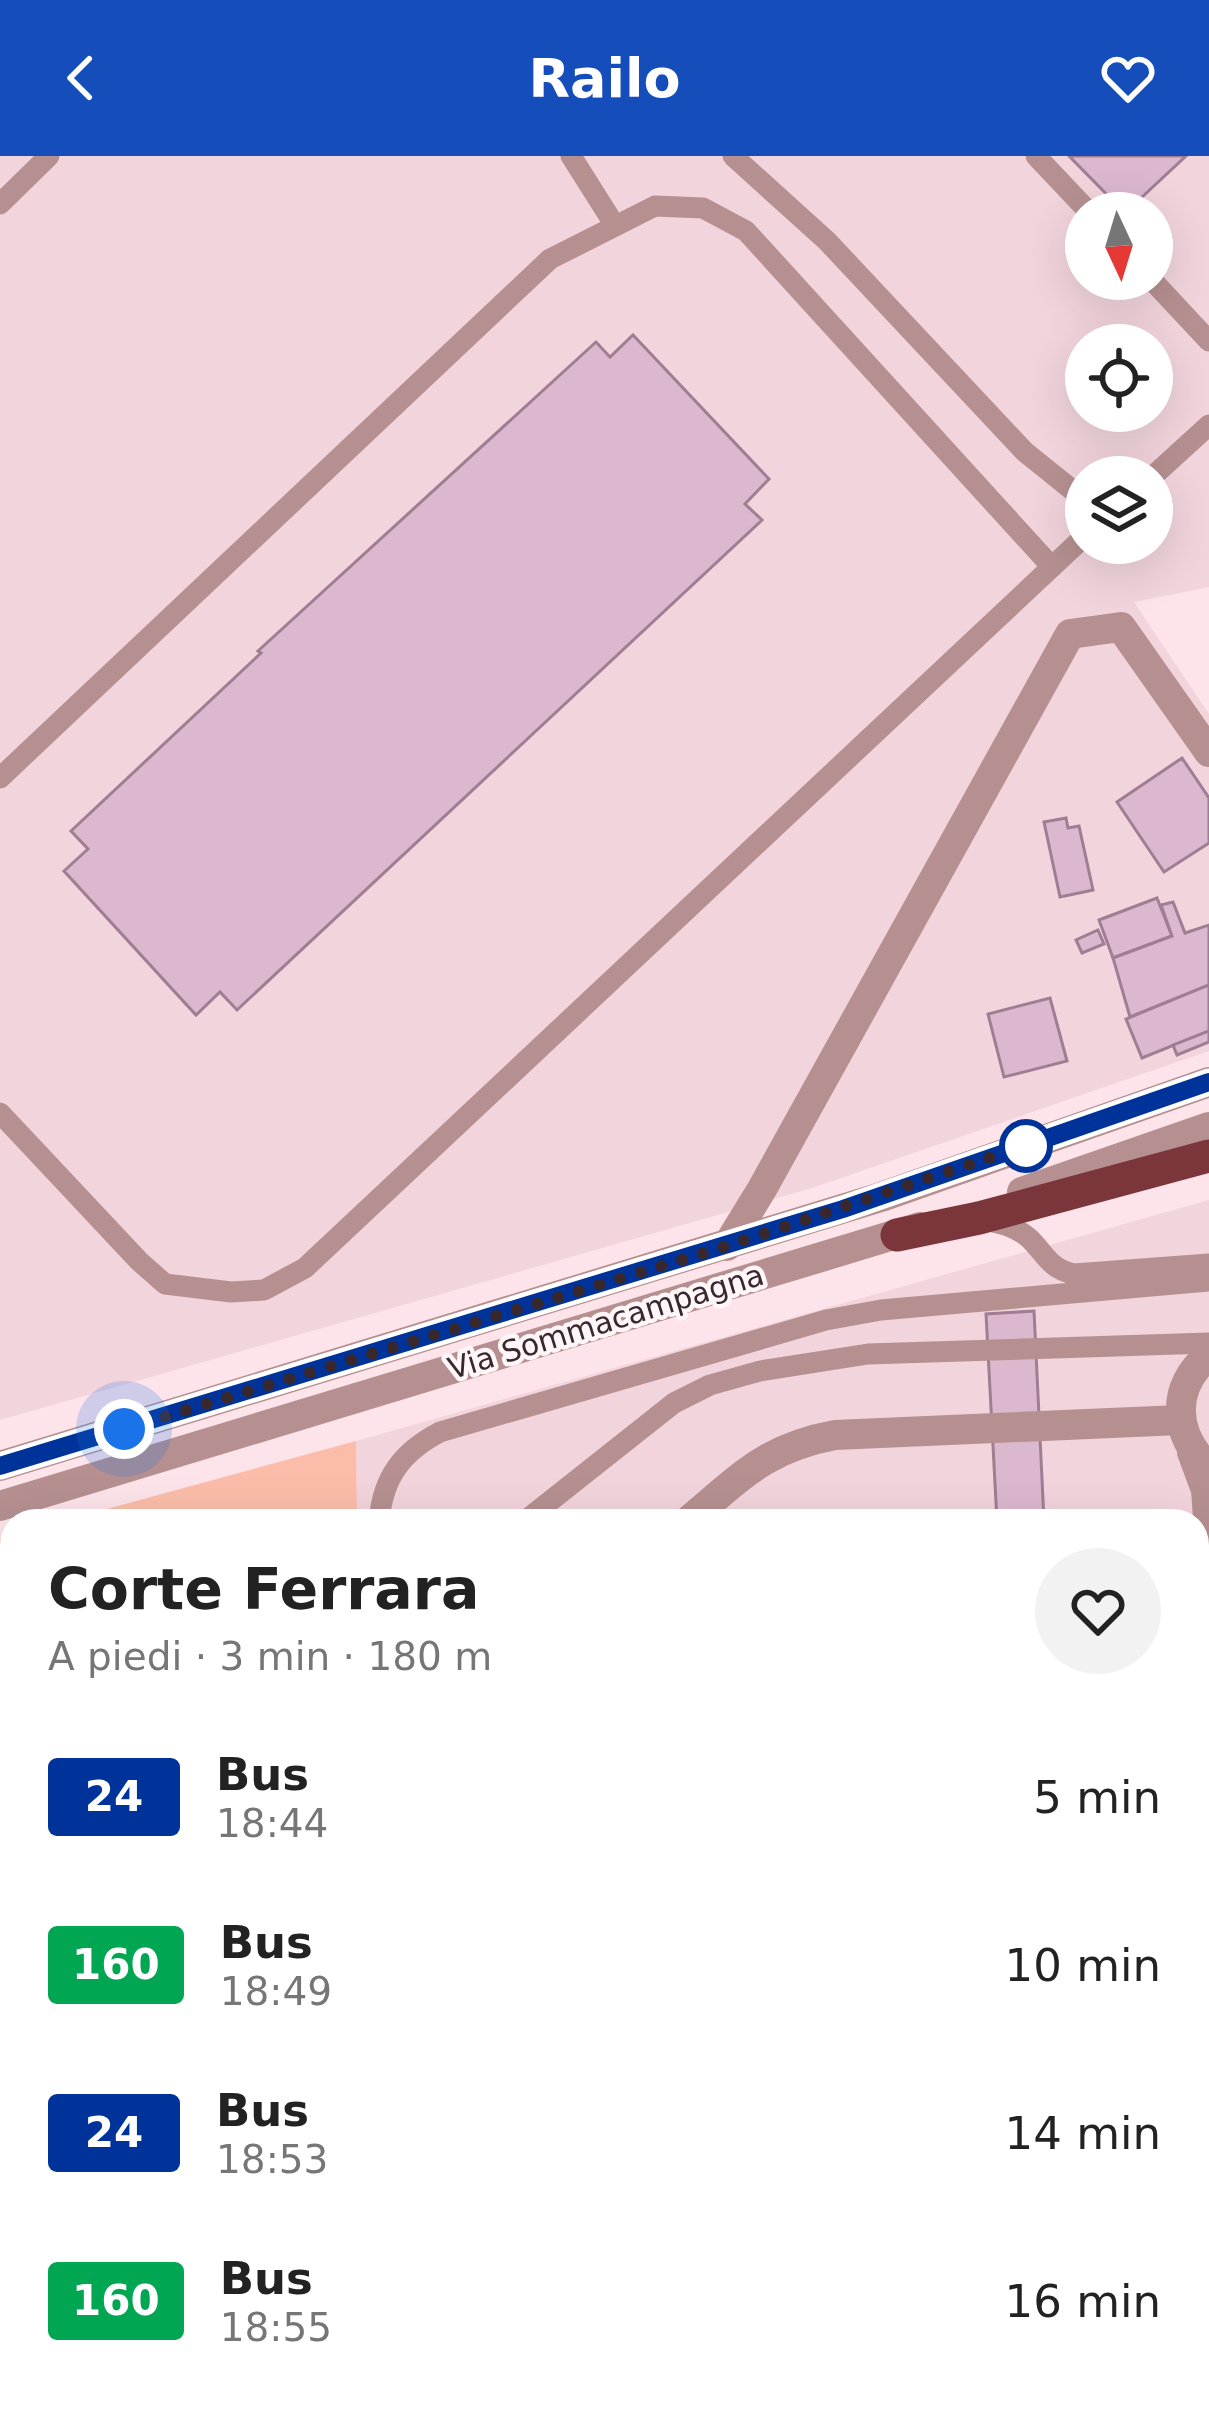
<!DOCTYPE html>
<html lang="it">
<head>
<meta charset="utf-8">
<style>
	body { margin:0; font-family:"DejaVu Sans",sans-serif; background:#f2f2f2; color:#222; height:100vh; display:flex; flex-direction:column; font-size:45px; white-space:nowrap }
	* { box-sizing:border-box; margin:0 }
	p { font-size:39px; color:#767676 }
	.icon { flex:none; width:66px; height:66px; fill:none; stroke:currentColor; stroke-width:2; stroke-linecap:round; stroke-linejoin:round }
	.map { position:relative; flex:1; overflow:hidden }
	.sheet { position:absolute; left:0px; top:1353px; width:1209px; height:903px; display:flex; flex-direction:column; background:#fff; border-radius:36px 36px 0 0; box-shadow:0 12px 48px #0002 }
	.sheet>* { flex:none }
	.badge { padding:0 24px; border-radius:9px; font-size:42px; line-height:78px }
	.needle { width:78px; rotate:176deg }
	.buttons { position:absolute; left:1065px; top:36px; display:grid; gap:24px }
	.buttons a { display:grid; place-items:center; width:108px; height:108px; border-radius:50%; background:#fff; box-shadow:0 12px 48px #0002; font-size:60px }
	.you { position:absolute; width:60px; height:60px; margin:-30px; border:9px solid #fff; border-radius:50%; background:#1a73e8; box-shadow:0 0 0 18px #1a73e833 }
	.map>.badge { position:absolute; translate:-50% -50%; box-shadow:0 0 0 6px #fff }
	.round { display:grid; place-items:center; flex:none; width:126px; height:126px; border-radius:63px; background:#f2f2f2 }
	.head { display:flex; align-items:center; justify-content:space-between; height:204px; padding:0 48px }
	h1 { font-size:57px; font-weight:600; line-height:90px }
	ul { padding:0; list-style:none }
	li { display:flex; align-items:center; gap:36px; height:168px; padding:0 48px }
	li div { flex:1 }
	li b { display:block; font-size:45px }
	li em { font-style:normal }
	li .badge { min-width:132px; font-weight:700; text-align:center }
	header { display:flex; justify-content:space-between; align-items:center; height:156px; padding:0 48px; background:#154eba; color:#fff; font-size:54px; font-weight:600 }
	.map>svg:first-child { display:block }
</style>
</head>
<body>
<header><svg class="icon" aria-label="back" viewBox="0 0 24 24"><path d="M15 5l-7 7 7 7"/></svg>Railo<svg class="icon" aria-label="heart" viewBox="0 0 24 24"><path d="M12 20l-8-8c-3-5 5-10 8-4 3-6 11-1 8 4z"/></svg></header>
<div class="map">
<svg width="1209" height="2254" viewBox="0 0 1209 2254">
	<rect width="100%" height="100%" fill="#fde3ea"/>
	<g fill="#f2d4dc" fill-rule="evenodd">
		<path d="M0,0H1209V431L1134,446L1209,558V895L809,1033L0,1264ZM1086,57H1152V123H1086ZM1086,189H1152V255H1086ZM1086,321H1152V387H1086Z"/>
		<polygon points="1209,1044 1209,2254 0,2254 0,1445 12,1445 12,2244 1197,2244 1197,1365 357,1365 356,1285"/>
	</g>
	<g fill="#fbbda9">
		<polygon points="356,1285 357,1365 63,1365"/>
		<polygon points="12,1379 12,1445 0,1445 0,1382"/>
	</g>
	<g fill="#dbb8ce" stroke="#9f7e93" stroke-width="3">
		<polygon points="1069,0 1186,0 1125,57"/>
		<polygon points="633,179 769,323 745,348 762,364 237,854 220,836 196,859 64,715 88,693 71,675 261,497 258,495 596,186 610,201"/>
		<polygon points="1182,602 1209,642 1209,687 1164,716 1117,646"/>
		<polygon points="1066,662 1068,672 1079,670 1093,734 1060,741 1044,666"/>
		<polygon points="1157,742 1172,780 1113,802 1099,764"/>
		<polygon points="1173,746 1185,777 1209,769 1209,829 1130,861 1113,802 1172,780 1161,749"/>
		<polygon points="1098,774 1104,788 1082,797 1076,784"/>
		<polygon points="1209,829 1209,875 1142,902 1126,863"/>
		<polygon points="1050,842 1067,905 1004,921 988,858"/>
		<polygon points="1209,875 1209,886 1177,899 1173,889"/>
		<polygon points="1034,1155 1044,1365 997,1365 986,1158"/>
		<polygon points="12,1670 12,1724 0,1725 0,1671"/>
	</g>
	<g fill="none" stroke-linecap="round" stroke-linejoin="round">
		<g stroke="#b69090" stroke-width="21">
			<polyline points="571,0 614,68"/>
			<polyline points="733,0 827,85 1025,296 1086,345"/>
			<polyline points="1036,0 1090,57"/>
			<polyline points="0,48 49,0"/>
			<polyline points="1151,123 1209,185"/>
			<polyline points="1152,321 1209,269"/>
			<polyline points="0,622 550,103 655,50 703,52 746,75 1052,411"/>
			<polyline points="0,957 139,1105 165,1128 231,1136 264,1134 305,1112 1086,379"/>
			<path d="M985,1064C1002,1068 1017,1071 1030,1083C1046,1099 1050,1113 1074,1118L1209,1108"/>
			<path d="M379,1365C383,1321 402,1296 440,1276L826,1164L881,1154L1209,1125"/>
			<polyline points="525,1365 674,1247 710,1229 760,1215 868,1198 1209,1187"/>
			<polyline points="480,2244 492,2254"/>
		</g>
		<g stroke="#b69090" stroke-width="30">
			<polyline points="727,1090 762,1033 1070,478 1121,471 1209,596"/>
			<path d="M1209,1199C1170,1232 1173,1278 1209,1312"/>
			<polyline points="1192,1296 1206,1334 1209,1376"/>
			<path d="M688,1365C741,1321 765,1292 835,1279L1180,1264"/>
			<polyline points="1197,1440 1209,1410"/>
			<polyline points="617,2244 617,2254"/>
			<polyline points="1119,2244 1119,2254"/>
		</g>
		<g stroke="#b69090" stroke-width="30">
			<polyline points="1022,1036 1209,971"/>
			<polyline points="0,1310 881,1041 1209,926"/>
			<polyline points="0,1350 920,1071"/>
		</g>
		<polyline stroke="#7a363a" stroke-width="33" points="897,1079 979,1062 1209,1000"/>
	</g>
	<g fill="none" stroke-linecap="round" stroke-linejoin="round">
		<g stroke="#fff" stroke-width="27">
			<polyline id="line" points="0,1310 843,1053 1209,926"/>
		</g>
		<use href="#line" stroke="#039" stroke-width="18"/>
		<polyline stroke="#38282d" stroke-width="12" stroke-dasharray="0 21.6" points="124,1273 727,1090 1045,983 1026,990"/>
	</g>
	<circle fill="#fff" stroke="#039" stroke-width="6" cx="1026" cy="990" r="24"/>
	<g text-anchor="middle" stroke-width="9" stroke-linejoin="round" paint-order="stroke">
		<g font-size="30" fill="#38282d" stroke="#fef6f8">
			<text transform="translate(606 1166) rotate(-17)" y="10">Via Sommacampagna</text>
		</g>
	</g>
</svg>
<div class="buttons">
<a><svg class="needle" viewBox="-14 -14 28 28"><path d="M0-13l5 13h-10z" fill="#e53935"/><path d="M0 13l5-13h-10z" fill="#767676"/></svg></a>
<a><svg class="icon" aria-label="locate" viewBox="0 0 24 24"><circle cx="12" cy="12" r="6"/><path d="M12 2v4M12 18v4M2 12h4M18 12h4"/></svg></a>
<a><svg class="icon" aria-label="layers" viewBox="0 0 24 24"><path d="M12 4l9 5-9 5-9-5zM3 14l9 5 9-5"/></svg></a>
</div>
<div class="you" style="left:124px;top:1273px"></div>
<section class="sheet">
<div class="head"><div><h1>Corte Ferrara</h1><p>A piedi · 3 min · 180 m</p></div><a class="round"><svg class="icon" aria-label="heart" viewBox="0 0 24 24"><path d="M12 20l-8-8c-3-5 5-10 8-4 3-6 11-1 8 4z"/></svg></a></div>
<ul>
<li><span class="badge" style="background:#039;color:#fff">24</span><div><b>Bus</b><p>18:44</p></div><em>5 min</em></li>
<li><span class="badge" style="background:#00a651;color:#fff">160</span><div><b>Bus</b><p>18:49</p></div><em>10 min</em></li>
<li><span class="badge" style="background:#039;color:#fff">24</span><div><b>Bus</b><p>18:53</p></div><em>14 min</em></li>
<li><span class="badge" style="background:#00a651;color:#fff">160</span><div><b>Bus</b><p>18:55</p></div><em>16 min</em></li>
</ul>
</section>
</div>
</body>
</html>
